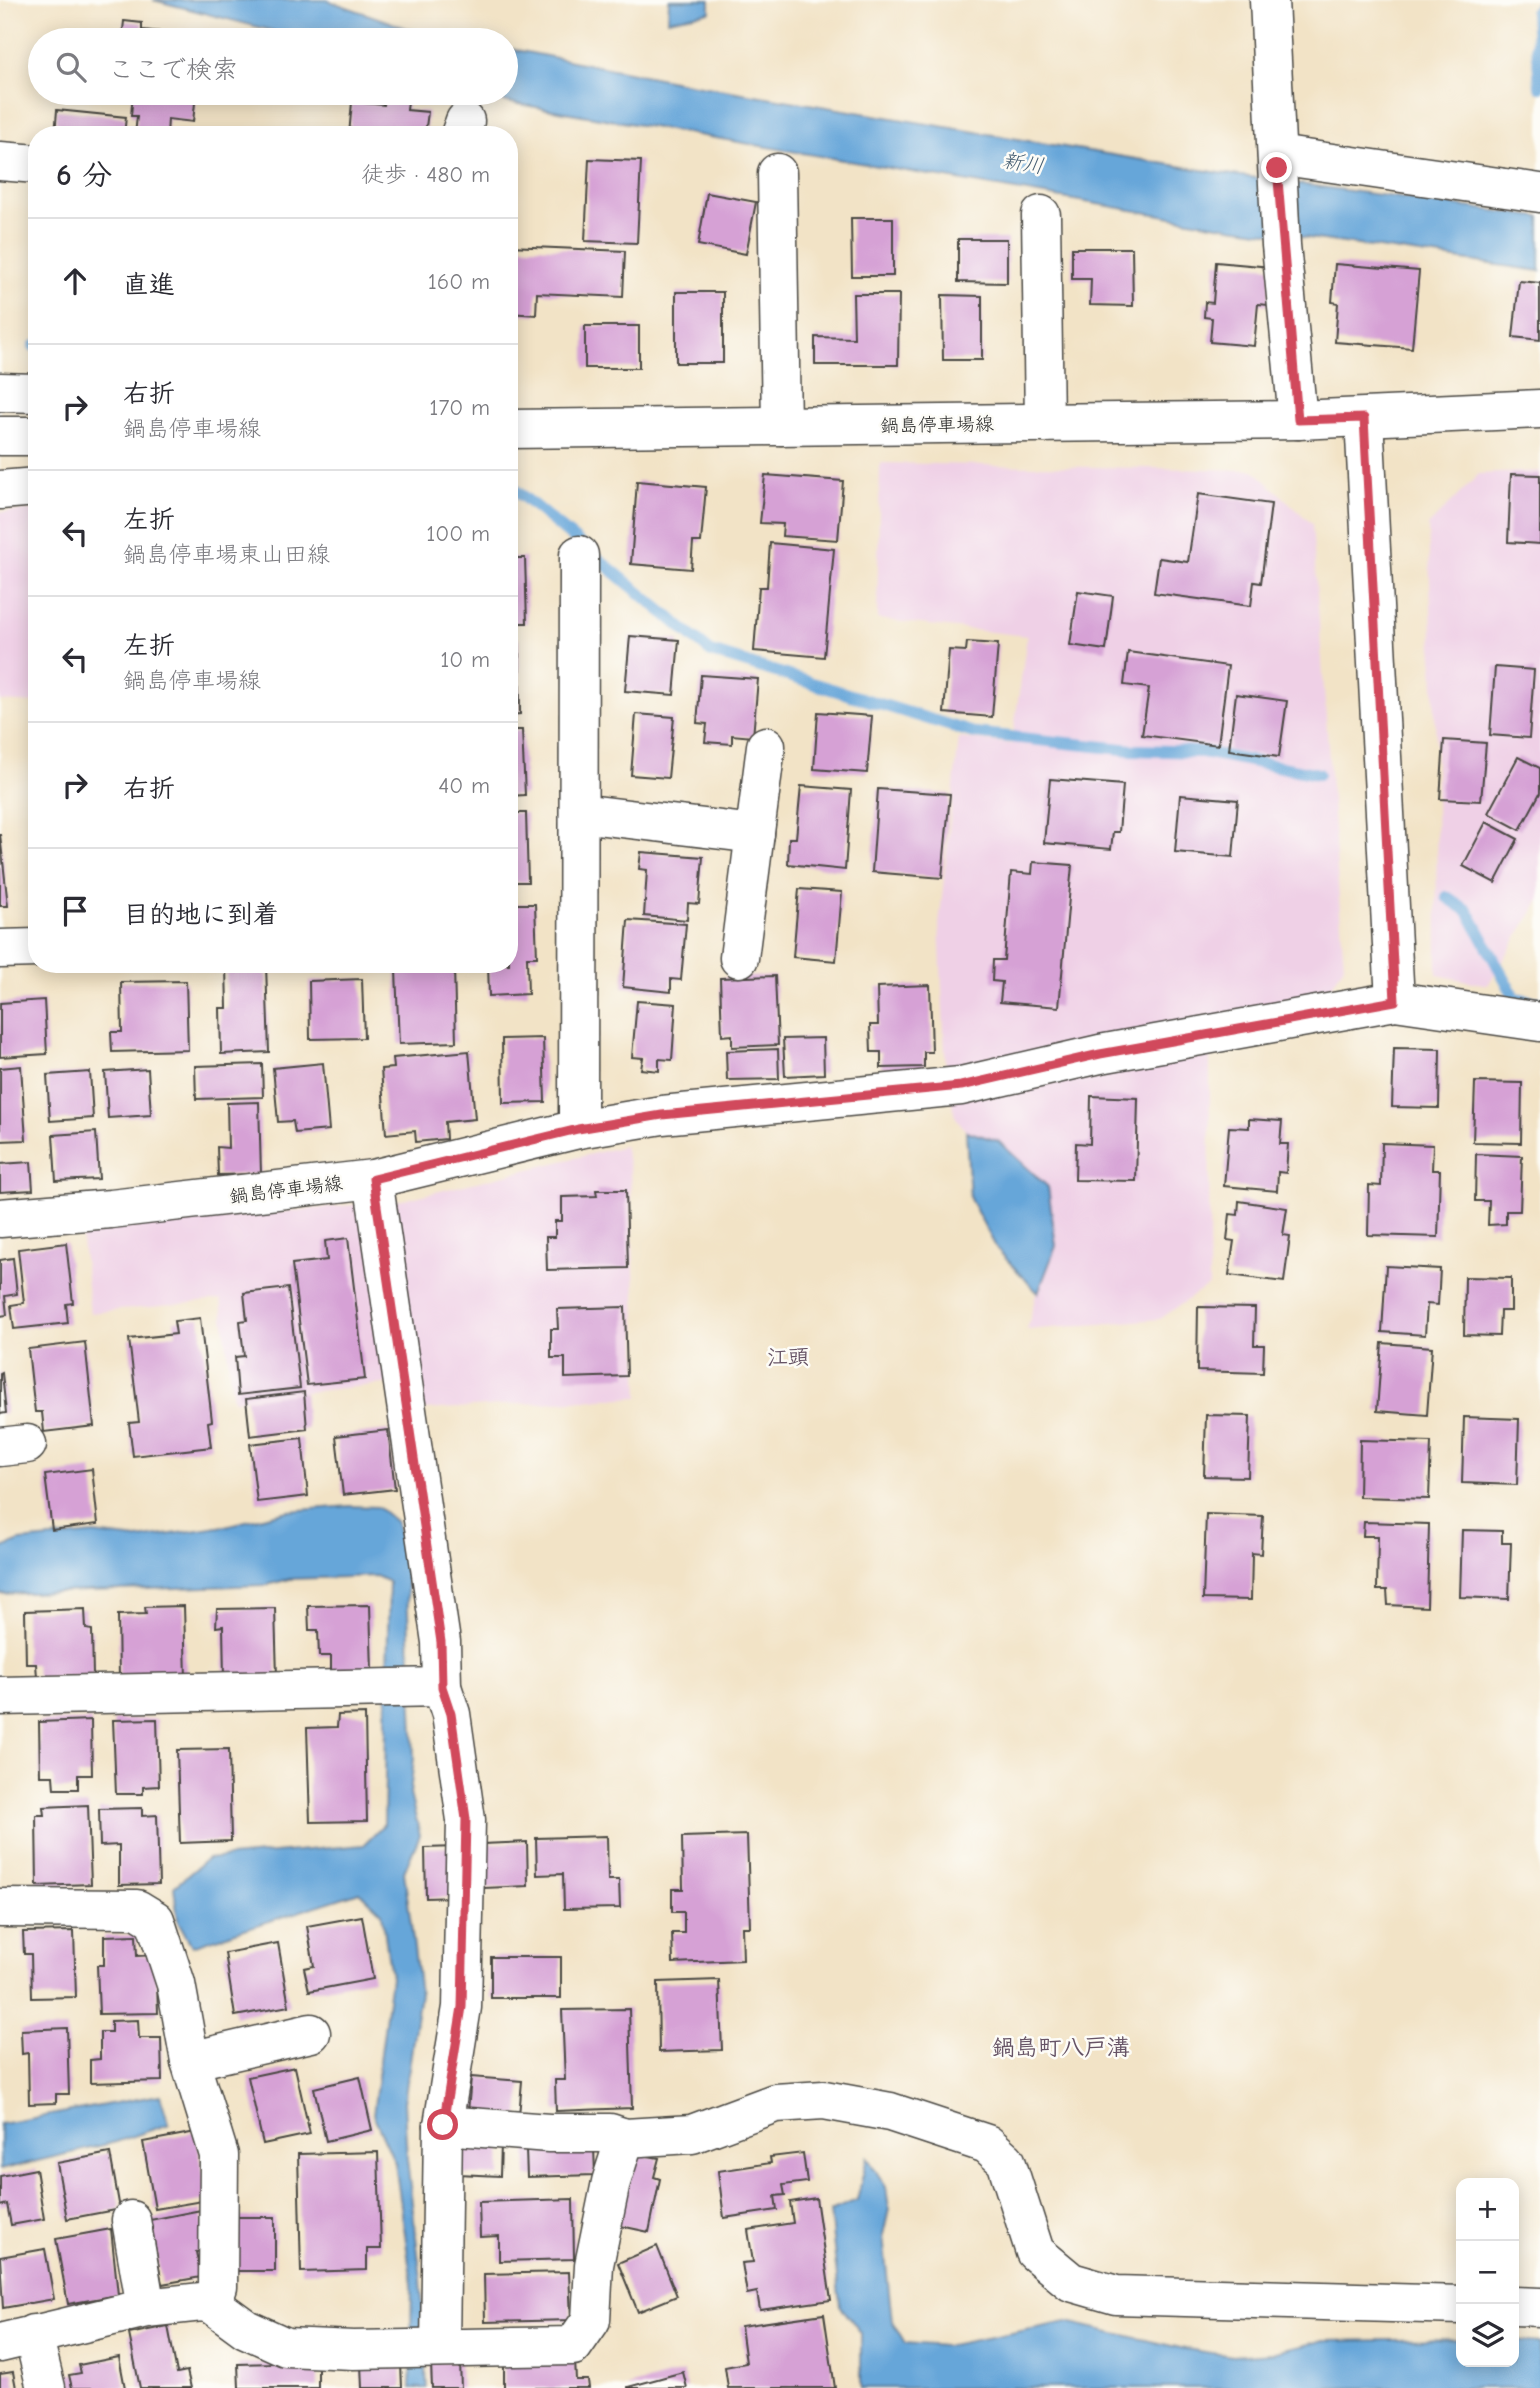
<!DOCTYPE html>
<html lang="ja">
<head>
<meta charset="utf-8">
<style>
  body { margin:0; font-family:"Comic Neue","Klee One",sans-serif; background:#f7f7f7; color:#2b2b33 }
  .controls { position:absolute; right:21px; bottom:21px; display:grid; overflow:hidden; border-radius:14px; box-shadow:0 4px 18px #0003 }
  .controls button { width:63px; height:63px; display:grid; place-items:center; padding:0; border:0; border-bottom:2px solid #e1e1e2; background:#fff; color:#2b2b33; font:35px sans-serif }
  .stop { position:absolute; width:21px; height:21px; margin:-16px; border:5px solid #d1495b; border-radius:50%; background:#fff }
  .stop.end { background:#d1495b; border-color:#fff; box-shadow:0 2px 7px #0008 }
  .list { margin:0; padding:0; list-style:none }
  h2 { display:flex; justify-content:space-between; align-items:center; height:91px; margin:0; padding:0 28px; font-size:30px }
  h2 small { font-size:23px; font-weight:400; color:#7c7c81 }
  .list li { display:grid; grid-template-columns:46px 1fr auto; gap:21px; align-items:center; box-sizing:border-box; height:126px; padding:0 28px; border-top:2px solid #e1e1e2 }
  .list b { display:block; font-size:26px; white-space:nowrap }
  .list p { margin:0; font-size:23px; white-space:nowrap; color:#7c7c81 }
  .list em { font-size:23px; font-style:normal; color:#7c7c81 }
  .icon { flex:none; width:38px; height:38px; fill:none; stroke:currentColor; stroke-width:2; stroke-linecap:round; stroke-linejoin:round }
  .map { position:relative; flex:none; width:1540px; height:2388px; overflow:hidden }
  .search { position:absolute; background:#fff; box-shadow:0 4px 18px #0003; left:28px; top:28px; width:490px; height:77px; display:flex; align-items:center; gap:18px; box-sizing:border-box; padding:0 24px; border-radius:38px; color:#7c7c81; font-size:26px }
  .panel { position:absolute; background:#fff; box-shadow:0 4px 18px #0003; left:28px; top:126px; width:490px; height:847px; border-radius:28px }
  .map>svg:first-child { display:block }
  .built { fill:#efd0e6 }
  .water { fill:#66a6d9; stroke:#486882; stroke-width:2 }
  .lines { fill:none; stroke-linecap:round; stroke-linejoin:round }
  .stream { stroke:#66a6d9; stroke-width:12 }
  .building { fill:#d6a1d5 }
  .minor-casing { stroke:#494742; stroke-width:41 }
  .secondary-casing { stroke:#494742; stroke-width:41 }
  .minor { stroke:#fff; stroke-width:38 }
  .secondary { stroke:#fff; stroke-width:38 }
  .route { stroke:#d1495b; stroke-width:9 }
  .labels { text-anchor:middle; stroke-width:5; stroke-linejoin:round; paint-order:stroke }
  .street-label { font-size:19px; fill:#2b2b2b; stroke:#fdfcf7 }
  .water-label { font-size:21px; font-style:italic; fill:#435c71; stroke:#fdfcf7 }
  .neighbourhood-label { font-size:21px; font-weight:bold; fill:#675466; stroke:#fdfcf7 }
  .quarter-label { font-size:23px; font-weight:bold; fill:#675466; stroke:#fdfcf7 }
</style>
</head>
<body>
<div class="map">
<svg width="1540" height="2388" viewBox="0 0 1540 2388">
  <rect width="100%" height="100%" fill="#fdfcf7"/>
  <filter id="ink" filterUnits="userSpaceOnUse"><feTurbulence type="fractalNoise" baseFrequency=".0143" numOctaves="2"/><feDisplacementMap in="SourceGraphic" scale="14" xChannelSelector="R" yChannelSelector="G"/><feConvolveMatrix kernelMatrix="1 2 1 2 8 2 1 2 1" color-interpolation-filters="sRGB"/></filter>
  <filter id="wash" filterUnits="userSpaceOnUse"><feTurbulence type="fractalNoise" baseFrequency=".00686" numOctaves="4" result="noise"/><feDisplacementMap in="SourceGraphic" scale="28" xChannelSelector="R" yChannelSelector="G"/><feGaussianBlur stdDeviation="1.57" result="paint"/><feColorMatrix in="noise" values="0 0 0 0 0 0 0 0 0 0 0 0 0 0 0 0 0 1.4 0 .05"/><feComposite in="paint" operator="in"/></filter>
  <g filter="url(#wash)">
    <rect width="100%" height="100%" fill="#f2e3c6"/>
    <g class="built">
      <path d="M880,463L1254,470L1312,524L1344,966L1300,1036L1210,1057L1209,1285L1160,1319L1027,1330L1048,1246L955,1116L946,1073L939,925L959,738L1012,744L1027,636L877,619Z"/>
      <path d="M1540,471V900L1488,985L1437,975L1436,744L1428,526L1479,474Z"/>
      <path d="M37,510V703L0,701V512Z"/>
      <path d="M624,1146L630,1170L639,1397L423,1410L392,1383L233,1400L221,1300L90,1313L81,1232L403,1200Z"/>
    </g>
    <g class="water">
      <path d="M153,0H327L412,30L464,40H295L270,30Z"/>
      <path d="M669,0H710V12L668,20Z"/>
      <path d="M506,48L689,84L1220,173L1540,217V271L1224,226L455,93H506Z"/>
      <path d="M966,1131L998,1141L1048,1187L1056,1246L1038,1293L997,1249L970,1199Z"/>
      <path d="M349,1506L378,1507L396,1522L406,1562L414,1758L410,1794L420,1835L404,1872L420,1993L404,2102L407,2160L421,2279L427,2388H410L412,2284L395,2163L373,2114L391,1977L382,1913L360,1892L192,1946L178,1921L174,1887L207,1859L363,1845L384,1824L389,1582L376,1576L290,1579L266,1585L0,1594V1549L20,1541L94,1534L138,1539L225,1526L288,1511Z"/>
      <path d="M160,2095L169,2124L116,2142L0,2170V2124Z"/>
      <path d="M867,2157L886,2187L889,2209L883,2236L892,2321L905,2343L945,2346L1067,2322L1185,2349L1233,2356L1272,2353L1321,2341L1461,2339V2362H1514V2341L1540,2343V2388H861V2333L840,2305L830,2211L857,2200Z"/>
    </g>
    <g class="lines">
      <g class="stream">
        <path d="M1540,6L1535,13L1540,87"/>
        <path d="M34,346L37,347"/>
        <path d="M509,485L711,652L974,733L1132,750L1203,752L1318,774"/>
        <path d="M1447,897L1468,911L1515,998L1540,1003"/>
      </g>
    </g>
    <g id="blocks">
      <g class="building">
        <path d="M124,21L142,23V30L202,36V40H122Z"/>
        <path d="M133,93H196L193,122L168,119L167,135H135L137,116H131Z"/>
        <path d="M385,98L408,101L407,110L428,112L425,135H349L352,102L384,105Z"/>
        <path d="M57,110L126,117L124,135H55Z"/>
        <path d="M589,159L641,161L637,243L585,241Z"/>
        <path d="M707,193L756,202L746,254L698,245Z"/>
        <path d="M851,218H893V276H852Z"/>
        <path d="M958,239H1007V283L958,282Z"/>
        <path d="M509,246L625,251L623,297L537,293L536,315L509,313Z"/>
        <path d="M1072,248H1132L1133,306L1090,305L1091,279H1072Z"/>
        <path d="M1216,262L1271,267L1268,305L1258,304L1254,346L1210,342L1212,318L1204,317L1205,302L1213,303Z"/>
        <path d="M1335,264L1419,271L1412,348L1335,342L1338,303L1332,302Z"/>
        <path d="M1519,281L1540,283V340L1513,337Z"/>
        <rect x="676" y="292" width="47" height="71"/>
        <path d="M853,294H899L898,365H815V337L854,338Z"/>
        <path d="M942,295L982,296V360H943Z"/>
        <rect x="585" y="326" width="54" height="42"/>
        <path d="M1511,474L1540,475V544L1508,542Z"/>
        <path d="M765,475L843,481L838,540L782,536L783,524L760,523Z"/>
        <path d="M637,481L706,487L701,542H693L691,569L631,564Z"/>
        <path d="M1198,494L1271,504L1261,583L1254,582L1251,606L1154,593L1159,558L1188,562Z"/>
        <path d="M770,543L834,549L824,657L754,651L759,587H767Z"/>
        <path d="M509,558H525L527,623H509Z"/>
        <path d="M1078,591L1113,596L1106,650L1070,645Z"/>
        <path d="M630,636L679,640L674,695L625,691Z"/>
        <path d="M519,639L520,714L509,715V640Z"/>
        <path d="M967,642L998,644L992,717L944,713L949,650L966,651Z"/>
        <path d="M1128,652L1228,666L1218,745L1142,735L1149,688L1124,685Z"/>
        <path d="M1495,667L1534,670L1529,738L1490,735Z"/>
        <path d="M701,675L758,679L753,737L732,735V744L705,742L707,724L697,723Z"/>
        <path d="M1236,694L1287,701L1279,757L1229,750Z"/>
        <path d="M818,712L872,716L867,773L814,769Z"/>
        <path d="M636,714L674,717L668,778L631,775Z"/>
        <path d="M509,730H522L525,795L509,796Z"/>
        <path d="M1444,740L1486,743L1481,801L1440,799Z"/>
        <path d="M1518,757L1540,768V793L1520,830L1488,813Z"/>
        <path d="M1050,779L1123,785L1119,832H1113L1111,849L1044,843Z"/>
        <path d="M801,786L851,790L845,870L788,864L789,838H796Z"/>
        <path d="M878,789L950,794L942,878L872,872Z"/>
        <path d="M1180,795L1238,800L1233,857L1175,852Z"/>
        <path d="M509,813H526L528,882H509Z"/>
        <path d="M1486,822L1518,839L1495,883L1463,866Z"/>
        <path d="M0,834L8,906H0Z"/>
        <path d="M641,852L703,857L699,904L688,903L687,920L644,916L647,870L639,869Z"/>
        <path d="M1033,862L1072,865L1059,1007L1000,1002L1002,982L992,981L993,960H1004L1011,872L1032,874Z"/>
        <path d="M799,889L842,892L836,961L793,957Z"/>
        <path d="M509,904H535L537,957H527L528,994L489,996L488,964H509Z"/>
        <path d="M628,920L686,924L681,980L671,979V992L623,987Z"/>
        <path d="M266,965L269,1052L221,1054L220,1008H227L226,966Z"/>
        <path d="M454,968L456,1042L399,1044L396,970Z"/>
        <path d="M775,976L778,1045L732,1047V1035L722,1036L720,978Z"/>
        <path d="M362,979L364,1038L310,1039L309,981Z"/>
        <path d="M186,981L188,1050L112,1052L111,1032H122L121,982Z"/>
        <path d="M930,985L932,1052H924V1067L881,1068V1052H871L870,1025H878L877,987Z"/>
        <path d="M44,1000L47,1054L0,1057V1003Z"/>
        <path d="M637,1001L676,1004L672,1060L659,1059V1071L641,1069L643,1058L632,1057Z"/>
        <path d="M543,1038L545,1102L503,1103L502,1039Z"/>
        <path d="M823,1038L824,1074L785,1076L783,1039Z"/>
        <path d="M1394,1048L1440,1049L1439,1108L1392,1107Z"/>
        <path d="M778,1049L779,1079L727,1080L726,1051Z"/>
        <path d="M469,1051L475,1119L445,1122L446,1139L416,1142L415,1131L386,1134L381,1069L394,1068L393,1058Z"/>
        <path d="M323,1063L329,1130L295,1133L293,1121L278,1122L273,1068Z"/>
        <path d="M262,1064L263,1097L196,1099L195,1066Z"/>
        <path d="M21,1066L26,1140L0,1141V1068Z"/>
        <path d="M148,1069L151,1115L108,1118L105,1072Z"/>
        <path d="M90,1072L93,1118L50,1121L47,1075Z"/>
        <path d="M1475,1082L1522,1083L1521,1143L1473,1142Z"/>
        <path d="M1091,1096L1138,1098L1136,1181L1075,1180L1076,1143L1090,1144Z"/>
        <path d="M259,1102L261,1174L218,1175L217,1147L228,1148L227,1103Z"/>
        <path d="M1249,1119L1282,1121L1280,1144H1288L1286,1173L1278,1172L1277,1191L1224,1186L1229,1127L1249,1128Z"/>
        <path d="M96,1132L99,1179L56,1181L53,1135Z"/>
        <path d="M1382,1143L1433,1145L1432,1170H1440L1438,1237L1368,1235L1369,1185L1381,1186Z"/>
        <path d="M1476,1154L1522,1156L1520,1211H1506V1224L1488,1225L1489,1201H1475Z"/>
        <path d="M31,1162L33,1190L0,1192V1164Z"/>
        <path d="M596,1190H626L628,1268L547,1270L546,1237H555V1221H562V1197L597,1196Z"/>
        <path d="M1239,1201L1287,1208L1283,1235L1290,1236L1284,1282L1229,1275L1234,1241L1227,1240L1230,1214L1238,1215Z"/>
        <path d="M348,1238L365,1379L307,1385L292,1264L327,1260L325,1241Z"/>
        <path d="M66,1243L73,1303L66,1304L68,1323L14,1329L11,1305L24,1303L18,1249Z"/>
        <path d="M13,1258L17,1294L5,1296L7,1315L0,1316V1260Z"/>
        <path d="M1386,1266L1440,1269L1438,1305L1427,1304L1425,1335L1382,1332Z"/>
        <path d="M1465,1277L1511,1278V1311H1500L1499,1336L1464,1335Z"/>
        <path d="M288,1288L300,1388L238,1395L235,1357L244,1356L240,1321L247,1320L244,1293Z"/>
        <path d="M625,1307L627,1376L565,1378V1358H551V1329H558L557,1309Z"/>
        <path d="M1198,1307L1255,1308L1254,1345H1264L1263,1373L1197,1371Z"/>
        <path d="M200,1318L212,1421L208,1422L211,1447L133,1456L129,1423L139,1422L129,1339L176,1334L174,1321Z"/>
        <path d="M85,1342L94,1426L44,1432L42,1412H35L28,1349Z"/>
        <path d="M1382,1343L1432,1347L1427,1415L1377,1411Z"/>
        <path d="M2,1373L6,1413L0,1414V1374Z"/>
        <path d="M304,1392L307,1429L250,1436L246,1399Z"/>
        <path d="M1206,1415L1250,1416L1248,1477L1204,1476Z"/>
        <path d="M1464,1417L1519,1419L1517,1485L1462,1483Z"/>
        <path d="M388,1430L395,1489L343,1495L336,1436Z"/>
        <path d="M302,1438L308,1496L257,1502L250,1444Z"/>
        <path d="M1360,1440L1431,1442L1429,1499L1359,1497Z"/>
        <path d="M92,1469L98,1524L52,1530L45,1475Z"/>
        <path d="M1206,1514L1263,1516L1261,1554L1252,1553L1251,1600L1203,1599Z"/>
        <path d="M1364,1522L1429,1524L1427,1607L1388,1605L1387,1590H1377L1378,1536H1363Z"/>
        <path d="M1462,1530L1502,1531V1543H1511L1509,1599L1460,1597Z"/>
        <path d="M370,1605L372,1672L331,1673V1656H319L318,1630H309L308,1606Z"/>
        <path d="M184,1606L186,1678L119,1680L118,1615L146,1614L145,1607Z"/>
        <path d="M275,1608L277,1677L224,1678L223,1626L216,1627L217,1609Z"/>
        <path d="M85,1609L86,1629L92,1630L93,1676L37,1677L36,1664H26L25,1611Z"/>
        <path d="M365,1714L367,1821L310,1822L307,1728L337,1727L338,1715Z"/>
        <path d="M157,1719L159,1786L143,1787V1794H116L113,1720Z"/>
        <path d="M91,1720L92,1775H78V1789H54L53,1776H40L39,1722Z"/>
        <path d="M229,1749L231,1841L180,1843L177,1750Z"/>
        <path d="M88,1805L91,1884L37,1886L36,1815H44L43,1807Z"/>
        <path d="M142,1808V1816L157,1815L159,1884L119,1885V1845L100,1846L99,1809Z"/>
        <path d="M747,1835L750,1927H742L743,1960L673,1963L672,1933H684V1912H672V1889H683L682,1837Z"/>
        <path d="M607,1836L608,1880H619L620,1908L564,1909L563,1874L537,1875L536,1838Z"/>
        <path d="M527,1842L528,1886L484,1888L482,1844Z"/>
        <path d="M456,1847L457,1897L426,1898L425,1848Z"/>
        <path d="M362,1916L373,1979L309,1991L304,1968L314,1966L307,1926Z"/>
        <path d="M74,1931L76,1997L32,1998L31,1954H24L23,1932Z"/>
        <path d="M136,1935L137,1956L156,1955L158,2013L99,2014L97,1965H104V1936Z"/>
        <path d="M278,1943L289,2006L235,2016L225,1953Z"/>
        <rect x="491" y="1957" width="70" height="41"/>
        <path d="M719,1980L722,2050L659,2052L658,1982Z"/>
        <path d="M629,2009L632,2108L556,2111L555,2080H565L562,2010Z"/>
        <path d="M138,2020L139,2038H161L162,2081L90,2083V2060L100,2059V2032H111V2021Z"/>
        <path d="M67,2028L69,2094H56V2103L29,2104L28,2053L22,2054L21,2030Z"/>
        <path d="M295,2067L310,2134L263,2144L248,2077Z"/>
        <path d="M360,2077L372,2130L326,2141L314,2088Z"/>
        <path d="M471,2077L522,2081L519,2116L468,2112Z"/>
        <path d="M196,2132L208,2200L155,2209L143,2142Z"/>
        <path d="M459,2143L501,2144L500,2176L458,2174Z"/>
        <path d="M594,2147L595,2175L527,2177L526,2149Z"/>
        <path d="M378,2152L381,2249H367V2270L301,2272L298,2154Z"/>
        <path d="M110,2153L120,2209L67,2219L57,2163Z"/>
        <path d="M803,2153L807,2182L783,2185L785,2195L775,2196L777,2210L724,2218L718,2171L771,2163L770,2157Z"/>
        <path d="M637,2154L659,2158L654,2177L660,2179L649,2232L616,2225Z"/>
        <path d="M36,2169L44,2219L11,2225L7,2204L0,2206V2176Z"/>
        <path d="M816,2198L831,2300L760,2310L757,2292L747,2294L742,2263L753,2262L748,2230L793,2223L790,2202Z"/>
        <path d="M573,2199L574,2259L499,2261V2236L480,2237L479,2202Z"/>
        <path d="M201,2210L207,2249L196,2252L201,2277L162,2284L150,2220Z"/>
        <rect x="237" y="2217" width="38" height="54"/>
        <path d="M111,2229L118,2295L68,2304L56,2239Z"/>
        <path d="M657,2246L677,2296L638,2312L618,2263Z"/>
        <path d="M45,2249L54,2299L3,2308L0,2257Z"/>
        <path d="M569,2272L571,2320L485,2322L484,2274Z"/>
        <path d="M824,2314L835,2388H728L725,2367L746,2363L741,2326Z"/>
        <path d="M168,2326L177,2373L187,2371L191,2388H140L129,2334Z"/>
        <path d="M119,2357L125,2388H72L69,2375L81,2373L79,2365Z"/>
        <path d="M575,2360L576,2380H588L589,2388H504V2362Z"/>
        <path d="M318,2362V2388H239L238,2364Z"/>
        <path d="M460,2362L461,2388H432L431,2363Z"/>
        <path d="M401,2363L402,2388H362L361,2364Z"/>
        <path d="M13,2372L16,2388H0V2374Z"/>
        <path d="M683,2372L687,2388H628V2387Z"/>
      </g>
    </g>
  </g>
  <g filter="url(#ink)">
    <use href="#blocks" fill-opacity="0" stroke="#494742" stroke-width="2"/>
    <g class="lines">
      <defs>
        <g id="minor">
          <path d="M1269,0L1281,245L1298,420"/>
          <path d="M460,135L465,121"/>
          <path d="M1277,155L1540,193"/>
          <path d="M0,161L37,164"/>
          <path d="M777,173L781,426"/>
          <path d="M1041,215L1044,423"/>
          <path d="M0,392L37,393"/>
          <path d="M0,490L37,487"/>
          <path d="M579,813L755,834"/>
          <path d="M0,949L37,948"/>
          <path d="M739,958L766,746"/>
          <path d="M578,1129L579,555"/>
          <path d="M373,1179L441,1642L442,1687L451,1714L466,1820L462,2007L443,2125L549,2133H610L625,2138L692,2134L775,2103L824,2100L890,2112L987,2144L1006,2161L1035,2252L1071,2282L1116,2295L1461,2305"/>
          <path d="M0,1447L27,1444"/>
          <path d="M0,1696L442,1687"/>
          <path d="M0,1908L137,1909L155,1920L176,1984L190,2061L219,2155L218,2287L212,2304"/>
          <path d="M190,2061L311,2033"/>
          <path d="M131,2220L146,2308"/>
          <path d="M1514,2306L1540,2307"/>
          <path d="M33,2334L46,2388"/>
          <path d="M0,2343L146,2308L202,2302L212,2304L246,2329L286,2347L353,2350L573,2346L591,2320L594,2265L611,2182L625,2138"/>
          <path d="M440,2348L443,2125"/>
        </g>
        <g id="secondary">
          <path d="M1364,418L1395,1001"/>
          <path d="M509,429L1298,420L1540,409"/>
          <path d="M0,436H37"/>
          <path d="M0,1218L111,1209L373,1179L578,1129L662,1115L961,1086L1100,1054L1395,1001L1540,1022"/>
        </g>
      </defs>
      <use href="#minor" class="minor-casing"/>
      <use href="#secondary" class="secondary-casing"/>
      <use href="#minor" class="minor"/>
      <use href="#secondary" class="secondary"/>
    </g>
  </g>
  <g class="lines" filter="url(#ink)">
    <path class="route" d="M443,2125L462,2007L466,1819L451,1714L442,1687L441,1642L373,1179L578,1129L662,1115L961,1086L1100,1054L1395,1001L1364,418L1298,420L1277,168"/>
  </g>
  <g class="labels">
    <g class="street-label">
      <text transform="translate(937 424) rotate(-1)" y="7">鍋島停車場線</text>
      <text transform="translate(286 1189) rotate(-7)" y="7">鍋島停車場線</text>
    </g>
    <g class="water-label">
      <text transform="translate(1023 163) rotate(9)" y="7">新川</text>
    </g>
    <g class="neighbourhood-label">
      <text x="788" y="1364">江頭</text>
    </g>
    <g class="quarter-label">
      <text x="1061" y="2055">鍋島町八戸溝</text>
    </g>
  </g>
</svg>
<div class="controls">
<button>+</button>
<button>−</button>
<button><svg class="icon" aria-label="layers" viewBox="0 0 24 24"><path d="M12 4l9 5-9 5-9-5zM3 14l9 5 9-5"/></svg></button>
</div>
<div class="stop" style="left:443px;top:2125px"></div>
<div class="stop end" style="left:1277px;top:168px"></div>
<div class="search"><svg class="icon" aria-label="search" viewBox="0 0 24 24"><circle cx="10" cy="10" r="6"/><path d="M15 15l6 6"/></svg>ここで検索</div>
<section class="panel">
<h2>6 分<small>徒歩 · 480 m</small></h2>
<ul class="list">
<li><svg class="icon" aria-label="ahead" viewBox="0 0 24 24"><path d="M12 20V5M6 11l6-6 6 6"/></svg><div><b>直進</b></div><em>160 m</em></li>
<li><svg class="icon" aria-label="right" viewBox="0 0 24 24"><path d="M7 20v-9h11M14 6l5 5-5 5"/></svg><div><b>右折</b><p>鍋島停車場線</p></div><em>170 m</em></li>
<li><svg class="icon" aria-label="left" viewBox="0 0 24 24"><path d="M17 20v-9H6M10 6l-5 5 5 5"/></svg><div><b>左折</b><p>鍋島停車場東山田線</p></div><em>100 m</em></li>
<li><svg class="icon" aria-label="left" viewBox="0 0 24 24"><path d="M17 20v-9H6M10 6l-5 5 5 5"/></svg><div><b>左折</b><p>鍋島停車場線</p></div><em>10 m</em></li>
<li><svg class="icon" aria-label="right" viewBox="0 0 24 24"><path d="M7 20v-9h11M14 6l5 5-5 5"/></svg><div><b>右折</b></div><em>40 m</em></li>
<li><svg class="icon" aria-label="arrive" viewBox="0 0 24 24"><path d="M6 21V4h12l-3 4 3 4H6"/></svg><div><b>目的地に到着</b></div></li>
</ul>
</section>
</div>
</body>
</html>
